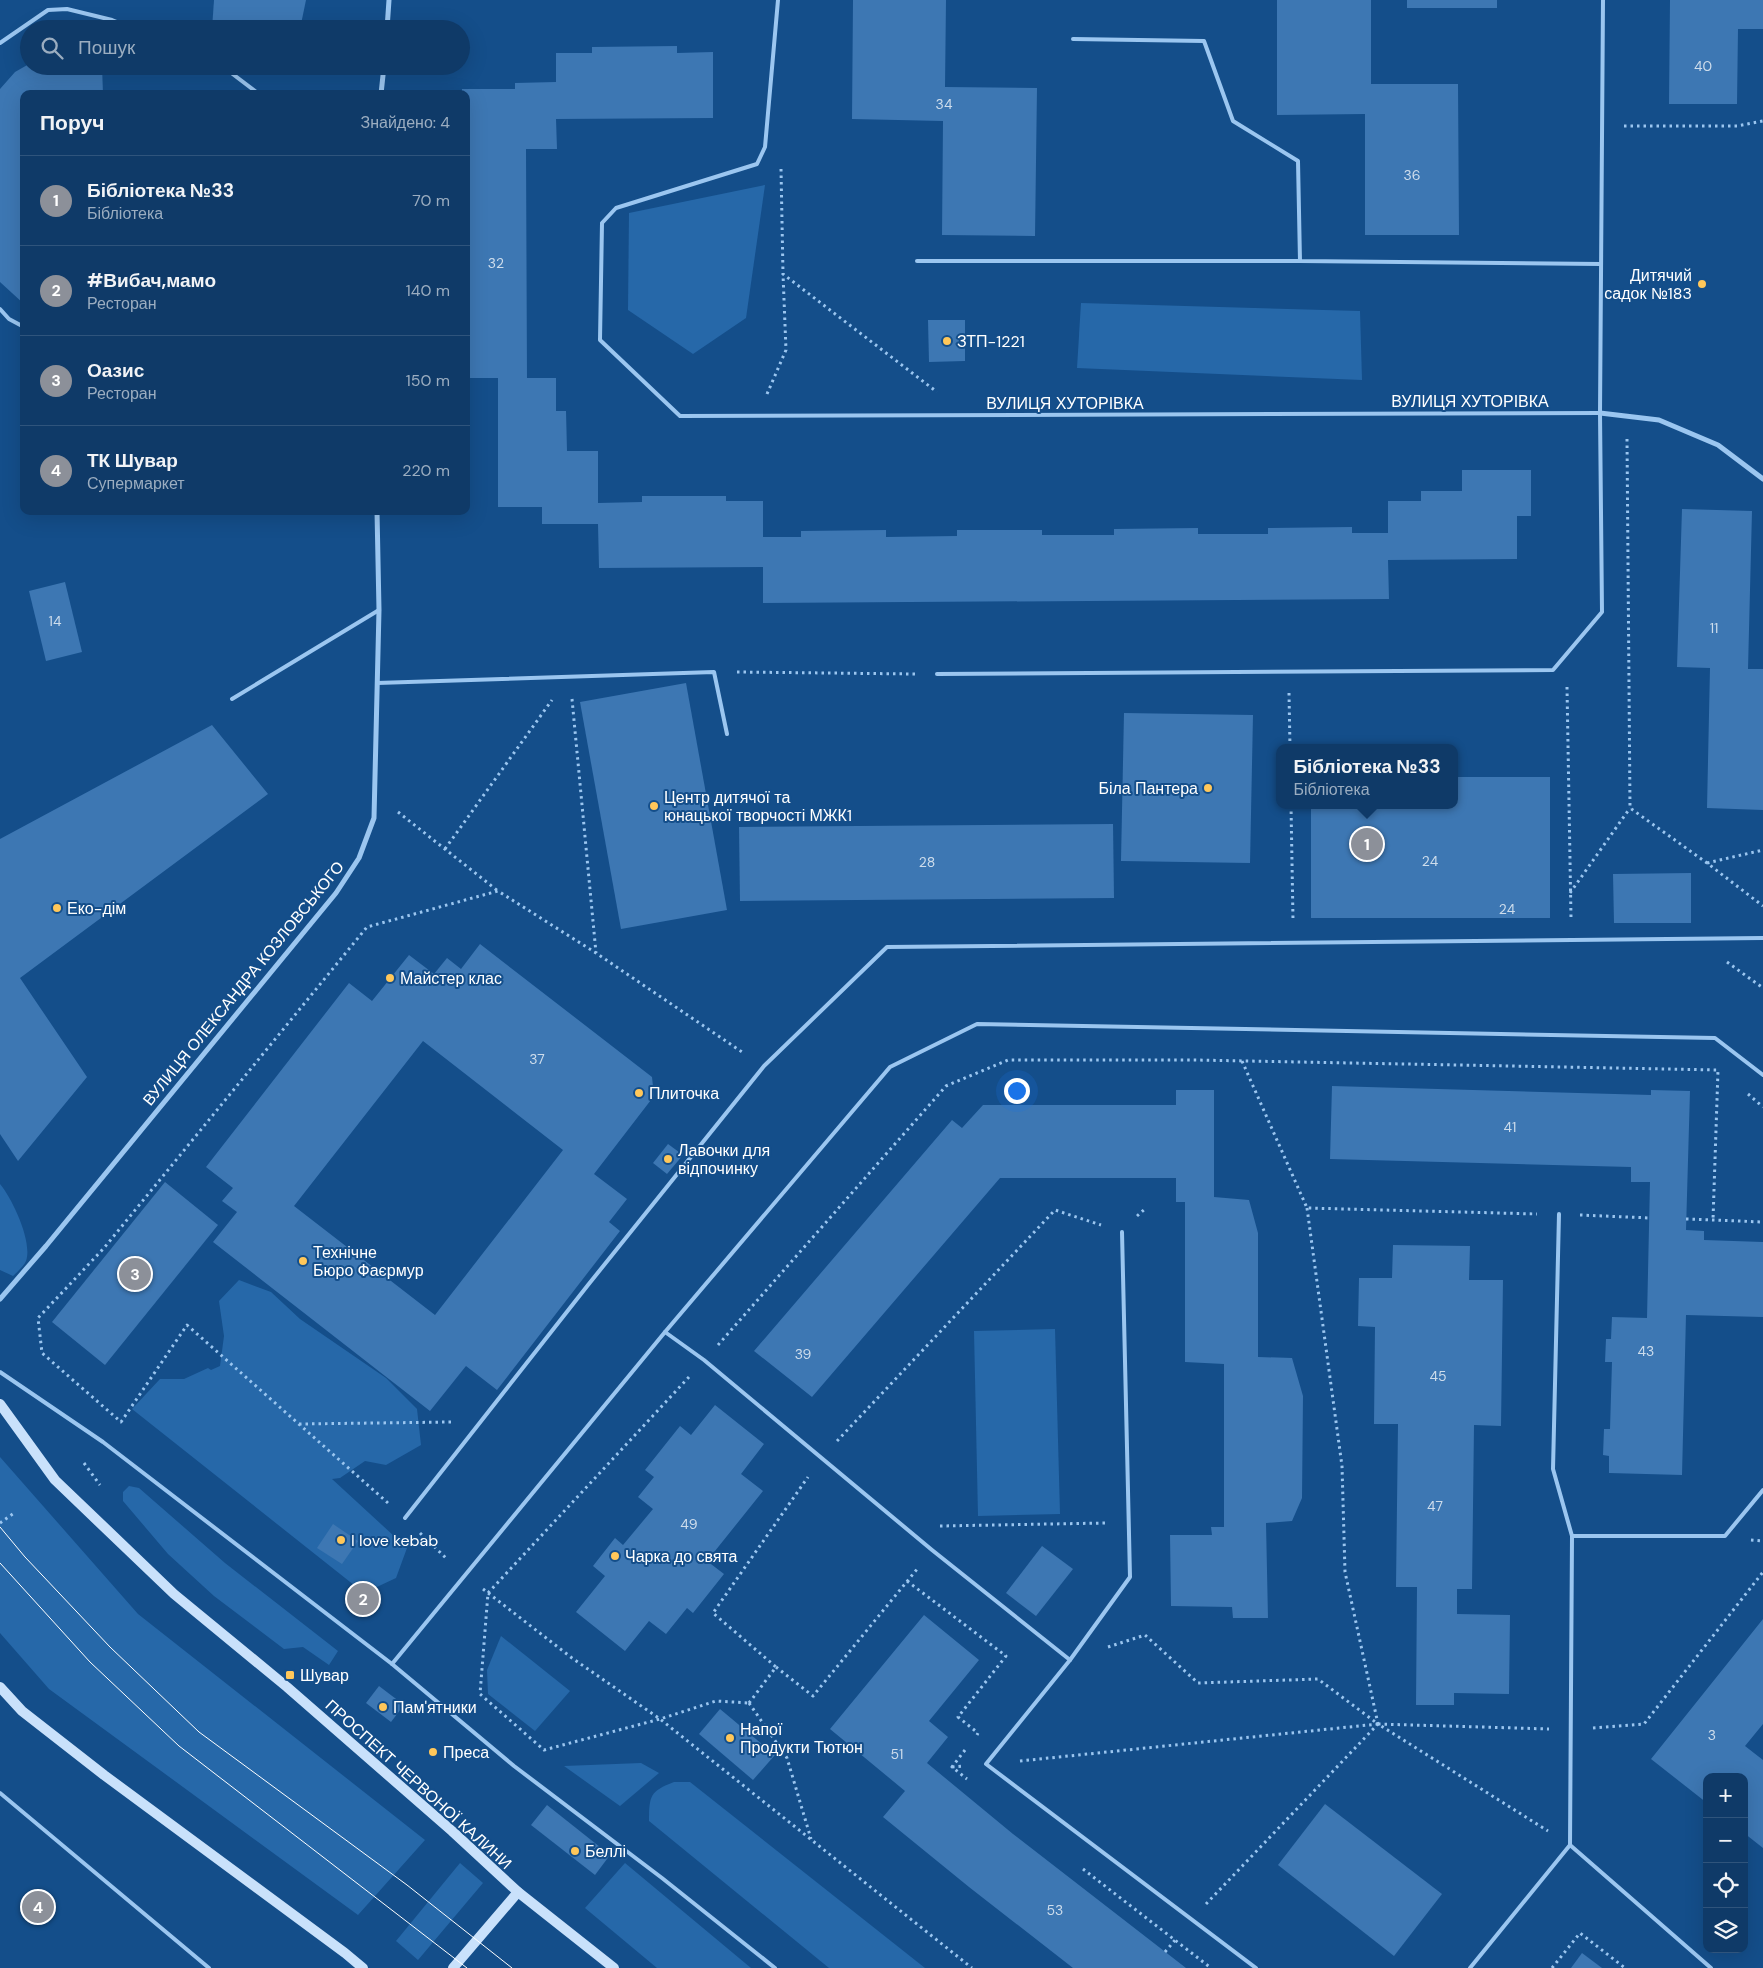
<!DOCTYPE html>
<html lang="uk">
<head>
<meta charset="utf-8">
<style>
  body { margin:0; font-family:"DM Sans",sans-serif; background:#1d4571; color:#f1f3f6 }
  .controls { position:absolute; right:15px; bottom:15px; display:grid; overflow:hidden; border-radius:10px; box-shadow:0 5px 20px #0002 }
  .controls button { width:45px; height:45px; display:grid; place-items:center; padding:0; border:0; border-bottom:1px solid #2f547c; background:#0f3a68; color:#f1f3f6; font:25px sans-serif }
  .you { position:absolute; left:1016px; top:1090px; width:18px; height:18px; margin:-12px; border:4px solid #fff; border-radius:50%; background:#1a73e8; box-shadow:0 0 0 8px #1a73e833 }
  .badge { display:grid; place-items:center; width:32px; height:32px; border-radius:50%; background:#8c9099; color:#fff; font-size:16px; font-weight:700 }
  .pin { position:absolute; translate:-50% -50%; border:2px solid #fff; box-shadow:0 1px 5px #0006 }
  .popup { position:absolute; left:1276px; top:744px; width:182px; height:65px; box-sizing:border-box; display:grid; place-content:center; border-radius:10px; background:#0f3a68; filter:drop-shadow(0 1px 4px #0005); font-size:16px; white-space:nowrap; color:#9badc0 }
  .popup b { font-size:19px; color:#f1f3f6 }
  .popup::after { content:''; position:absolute; left:50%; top:100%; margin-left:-10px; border:10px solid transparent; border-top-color:#0f3a68 }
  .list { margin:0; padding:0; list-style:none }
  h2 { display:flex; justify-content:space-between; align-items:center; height:65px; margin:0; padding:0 20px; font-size:21px }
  h2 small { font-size:16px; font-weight:400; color:#9badc0 }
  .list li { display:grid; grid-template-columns:32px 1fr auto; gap:15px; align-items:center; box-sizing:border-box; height:90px; padding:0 20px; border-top:1px solid #2f547c }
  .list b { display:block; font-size:19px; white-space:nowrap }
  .list p { margin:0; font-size:16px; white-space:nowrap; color:#9badc0 }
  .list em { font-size:16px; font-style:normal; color:#9badc0 }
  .icon { flex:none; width:28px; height:28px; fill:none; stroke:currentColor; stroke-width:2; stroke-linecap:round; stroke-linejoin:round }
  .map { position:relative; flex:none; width:1763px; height:1968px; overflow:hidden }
  .search { position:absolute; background:#0f3a68; box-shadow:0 5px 20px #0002; left:20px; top:20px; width:450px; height:55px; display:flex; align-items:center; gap:12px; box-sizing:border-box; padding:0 18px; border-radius:28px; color:#9badc0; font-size:19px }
  .panel { position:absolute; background:#0f3a68; box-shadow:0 5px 20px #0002; left:20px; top:90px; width:450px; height:425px; border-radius:10px }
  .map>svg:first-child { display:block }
  .green { fill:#2668a9 }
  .building { fill:#3d77b3; fill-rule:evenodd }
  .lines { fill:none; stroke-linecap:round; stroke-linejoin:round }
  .path { stroke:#9bc6f0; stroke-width:3; stroke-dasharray:2.5 4; stroke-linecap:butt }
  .lane { stroke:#9bc6f0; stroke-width:4 }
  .street { stroke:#9bc6f0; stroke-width:5 }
  .secondary { stroke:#c9e1fb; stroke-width:10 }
  .tram { stroke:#fff; stroke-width:1 }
  .poi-dot { fill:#ffc75a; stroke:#144e8a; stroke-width:2 }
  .labels { text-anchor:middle; stroke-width:4; stroke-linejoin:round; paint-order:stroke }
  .number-label { font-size:14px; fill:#ceddec }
  .poi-label { font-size:16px; fill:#fff; stroke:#144e8a; text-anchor:start }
  .street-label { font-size:16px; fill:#fff; stroke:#144e8a }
</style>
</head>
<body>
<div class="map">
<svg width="1763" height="1968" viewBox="0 0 1763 1968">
  <rect width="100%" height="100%" fill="#144e8a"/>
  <g class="green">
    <path d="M765,185L746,318L693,354L628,310L629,213Z"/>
    <path d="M1081,303L1360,311L1362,380L1077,368Z"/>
    <path d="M0,1184C12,1198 33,1242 26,1261C24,1266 17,1272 13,1276L0,1270Z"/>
    <path d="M239,1280L271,1292L300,1319L386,1378L417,1409L421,1445L386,1465L365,1461L340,1478L332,1479L407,1548L396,1578L364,1593L132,1409L160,1379H184L208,1368L211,1370L220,1366L224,1336L219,1301Z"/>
    <path d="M1055,1329L1060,1514L978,1516L974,1331Z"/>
    <path d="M0,1457L138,1614L425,1840L358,1915L49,1689L0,1633Z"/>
    <path d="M129,1486L139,1488L225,1563L338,1651L329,1665L303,1647L284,1649L214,1596L168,1554L123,1501V1492Z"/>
    <path d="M501,1636L570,1691L535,1731L488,1694L487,1670Z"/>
    <path d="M641,1763L659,1773L620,1806L564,1766Z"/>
    <path d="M674,1782H690L925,1968H829L649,1821C649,1796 650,1791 674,1782Z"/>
    <path d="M460,1863L483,1883L418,1960L396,1941Z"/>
    <path d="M625,1863L751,1968H657L585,1908Z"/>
  </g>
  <g class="building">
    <path d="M214,0H306L300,29H212Z"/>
    <path d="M853,0H946L945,87L1037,88L1035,236L942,235L943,121L852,119Z"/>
    <path d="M1277,0H1371V84H1458L1459,235H1365V114L1277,115Z"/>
    <rect x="1407" y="0" width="90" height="8"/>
    <path d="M1670,0H1763V29H1738L1737,104H1669Z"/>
    <path d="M677,46V53L713,52V118L556,119L557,149H526L527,378H556V411H566L567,451H598V503L642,502V496H726V501H763V537H801V531L886,530V537L957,536V530H1042V535H1114V529L1198,528V534H1268V528L1352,527V533H1388V501H1421V491H1462V470H1531V516H1517V559L1388,560L1389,599L763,603V567L599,568L598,524H542V507H498V378H466V94H462V89H515V83L556,82V53H592V47Z"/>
    <path d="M29,64V66H102L103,94H24V304L0,282V89L15,72Z"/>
    <path d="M928,320H965V361L929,362Z"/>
    <path d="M1682,509L1752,511L1748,669H1763V810L1707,808L1710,668L1677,667Z"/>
    <path d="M65,582L82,652L46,661L29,591Z"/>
    <path d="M686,683L727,910L621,929L580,702Z"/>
    <path d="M1124,713L1253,715L1250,863L1121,861Z"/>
    <path d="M212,725L268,794L20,978L87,1077L18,1161L0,1134V839Z"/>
    <path d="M1454,777H1550V918H1311V805H1454Z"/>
    <path d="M1113,824L1114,898L740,901L739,827Z"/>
    <path d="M1691,873V923H1614L1613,874Z"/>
    <path d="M480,944L652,1077L654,1096L594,1174L627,1199L609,1222L620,1231L497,1390L466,1366L430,1411L213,1242L237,1212L222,1201L233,1188L206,1167L349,983L372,1001L409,955L434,974L447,958L461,969ZM423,1041L563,1150L435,1315L294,1206Z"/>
    <path d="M1332,1086L1651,1095V1090L1690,1091L1686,1230L1704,1231V1240L1763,1242V1317L1686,1315L1682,1475L1609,1473V1456L1603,1455L1604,1429H1610L1612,1362H1605L1606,1339H1611L1612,1317L1647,1318L1650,1182H1631V1167L1330,1159Z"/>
    <path d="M1176,1090H1214V1197L1249,1200L1258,1233V1357L1292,1358L1303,1396L1302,1498L1292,1521L1266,1523L1268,1618H1233L1232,1607L1171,1606L1170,1535H1212L1211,1527H1224V1364L1185,1362V1202H1176V1178H1000L812,1397L754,1351L952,1120L962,1128L983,1105H1176Z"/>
    <path d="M668,1144L683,1155L667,1174L653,1163Z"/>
    <path d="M165,1182L218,1225L105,1365L52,1322Z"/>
    <path d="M1393,1245L1470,1246L1469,1280H1503L1501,1426L1474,1425L1472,1589H1457V1614L1510,1615L1509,1694L1454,1693V1705H1416L1417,1587H1396L1398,1424H1374L1375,1327L1358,1326L1359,1278H1392Z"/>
    <path d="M715,1405L764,1444L741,1474L763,1491L707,1561L724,1574L693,1613L687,1608L666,1634L649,1621L625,1651L576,1612L605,1576L593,1566L615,1538L623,1545L653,1509L638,1497L654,1477L645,1470L680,1426L691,1435Z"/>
    <path d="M333,1524L358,1541L342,1564L317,1548Z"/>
    <path d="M1042,1546L1073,1569L1036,1616L1006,1593Z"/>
    <path d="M924,1615L979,1660L929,1721L948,1737L927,1763L1013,1834L1186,1968H1073L969,1887L883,1817L905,1791L830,1729Z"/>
    <path d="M1763,1619V1724L1745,1746L1763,1760V1848L1744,1833V1777H1707V1803L1651,1759Z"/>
    <path d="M379,1686L404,1705L391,1722L366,1703Z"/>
    <path d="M720,1709L775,1755L753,1780L699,1734Z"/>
    <path d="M1325,1804L1442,1894L1394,1956L1278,1865Z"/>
    <path d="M547,1805L610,1855L595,1875L531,1825Z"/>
    <path d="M1582,1953L1602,1968H1571Z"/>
  </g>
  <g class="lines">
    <g class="path">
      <path d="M1624,126H1737L1763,121"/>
      <path d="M781,169L783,274L937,392"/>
      <path d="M767,394L786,350L783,274"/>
      <path d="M1627,439L1630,808L1707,863L1763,906"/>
      <path d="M737,672L916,674"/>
      <path d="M1567,687L1571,918"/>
      <path d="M1289,693L1290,748"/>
      <path d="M572,699L596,953"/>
      <path d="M1291,805L1293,920"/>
      <path d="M398,812L498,891"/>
      <path d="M445,849L552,700"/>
      <path d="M1707,863L1763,850"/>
      <path d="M1570,893L1630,808"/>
      <path d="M1727,962L1763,988"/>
      <path d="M1242,1061L1307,1208L1537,1214"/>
      <path d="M1748,1094L1763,1107"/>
      <path d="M1307,1208L1342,1466L1345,1572L1378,1724"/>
      <path d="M1580,1215L1650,1218"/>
      <path d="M1137,1216L1146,1208"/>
      <path d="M1686,1219L1763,1222"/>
      <path d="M718,1345L946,1086L1008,1060H1195L1718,1070L1713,1220"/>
      <path d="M689,1377L488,1593L480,1694L544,1750L660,1719L716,1701L749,1703"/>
      <path d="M299,1424L451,1422"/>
      <path d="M837,1441L1055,1210L1101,1225"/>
      <path d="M84,1463L100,1485"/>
      <path d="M388,1503L187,1325L121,1422L42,1353L38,1318L104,1248L367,927L498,891L596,953L745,1054"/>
      <path d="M0,1523L14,1513"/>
      <path d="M940,1526L1106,1523"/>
      <path d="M420,1533L448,1560"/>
      <path d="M1751,1540L1763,1541"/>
      <path d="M907,1581L1006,1656L958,1717L978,1733L977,1735"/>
      <path d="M483,1589L572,1658L660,1719L972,1968"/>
      <path d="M1108,1647L1145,1635L1198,1683L1318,1679L1378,1724L1549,1729"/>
      <path d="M776,1667L813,1696L918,1568"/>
      <path d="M749,1703L776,1667L713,1613L808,1477"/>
      <path d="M749,1703L787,1758L811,1839"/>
      <path d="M1593,1728L1644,1724L1763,1572"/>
      <path d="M965,1750L952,1767L967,1779"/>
      <path d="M1020,1761L1378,1724L1548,1831"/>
      <path d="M952,1767L964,1766"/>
      <path d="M1083,1869L1211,1968"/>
      <path d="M1206,1904L1378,1724"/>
      <path d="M1165,1952L1176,1939"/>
      <path d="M1552,1968L1580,1933L1625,1968"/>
    </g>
    <g class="lane">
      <path d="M778,0L765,147L757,164L616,208L602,223L600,340L680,416L1600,413"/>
      <path d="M1073,39L1204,41L1233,121L1298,161L1300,261L1601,264"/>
      <path d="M0,43L48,10L67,9L112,20L134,29"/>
      <path d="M218,66L230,72L259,94"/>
      <path d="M917,261H1300"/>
      <path d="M0,309L9,319L24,327"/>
      <path d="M937,674L1553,670L1602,612L1600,413L1603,0"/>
      <path d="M377,683L714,672L727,734"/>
      <path d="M232,699L379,610"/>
      <path d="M1122,1232L1130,1577L1070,1660L986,1764L1256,1968"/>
      <path d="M665,1332L704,1360L932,1550L1070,1660"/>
      <path d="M0,1372L103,1442L392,1664L514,1766L662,1878L775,1968"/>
      <path d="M405,1518L588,1285L764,1066L887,947L1763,938"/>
      <path d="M1572,1536H1725L1763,1490"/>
      <path d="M392,1664L665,1332L890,1067L977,1024L1715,1038L1763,1075"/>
      <path d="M0,1793L209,1968"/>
      <path d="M1570,1845L1711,1968"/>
      <path d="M1470,1968L1570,1845L1572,1536L1553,1469L1559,1214"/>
    </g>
    <g class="street">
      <path d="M387,29L389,0"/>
      <path d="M381,94L384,66"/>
      <path d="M1600,413L1659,420L1718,445L1763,479"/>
      <path d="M0,1299L46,1246L336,893L359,858L374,818L379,610L377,511"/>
    </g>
    <g class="secondary">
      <path d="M0,1404L55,1480L174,1594L287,1687L452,1831L518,1892L614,1968"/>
      <path d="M0,1687L22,1711L104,1775L345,1953L363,1968"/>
      <path d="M453,1968L518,1892"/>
    </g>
    <g class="tram">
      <path d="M0,1527L25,1557L110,1647L199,1732L407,1885L512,1968"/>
      <path d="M0,1563L90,1662L179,1746L467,1968"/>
    </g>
  </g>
  <g class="poi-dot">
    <circle cx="1702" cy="284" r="5"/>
    <circle cx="947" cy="341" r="5"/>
    <circle cx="1208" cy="788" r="5"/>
    <circle cx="654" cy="806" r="5"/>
    <circle cx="57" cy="908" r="5"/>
    <circle cx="390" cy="978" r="5"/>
    <circle cx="639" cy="1093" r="5"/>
    <circle cx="668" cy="1159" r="5"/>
    <circle cx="303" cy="1261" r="5"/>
    <circle cx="341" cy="1540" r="5"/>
    <circle cx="615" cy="1556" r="5"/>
    <rect x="285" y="1670" width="10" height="10" rx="2.5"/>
    <circle cx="383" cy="1707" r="5"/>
    <circle cx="730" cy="1738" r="5"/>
    <circle cx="433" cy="1752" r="5"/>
    <circle cx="575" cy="1851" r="5"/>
  </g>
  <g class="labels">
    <g class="number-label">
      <text x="1703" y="71">40</text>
      <text x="944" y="109">34</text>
      <text x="1412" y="180">36</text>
      <text x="496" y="268">32</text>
      <text x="55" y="626">14</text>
      <text x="1714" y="633">11</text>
      <text x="1430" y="866">24</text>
      <text x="927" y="867">28</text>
      <text x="1507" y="914">24</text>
      <text x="537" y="1064">37</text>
      <text x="1510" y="1132">41</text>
      <text x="1646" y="1356">43</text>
      <text x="803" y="1359">39</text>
      <text x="1438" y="1381">45</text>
      <text x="1435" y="1511">47</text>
      <text x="689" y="1529">49</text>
      <text x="1712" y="1740">3</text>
      <text x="897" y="1759">51</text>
      <text x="1055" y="1915">53</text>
    </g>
    <g class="poi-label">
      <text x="1692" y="281" text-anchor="end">Дитячий<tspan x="1692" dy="18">садок №183</tspan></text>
      <text x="957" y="347">ЗТП-1221</text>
      <text x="1198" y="794" text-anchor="end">Біла Пантера</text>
      <text x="664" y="803">Центр дитячої та<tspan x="664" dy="18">юнацької творчості МЖК1</tspan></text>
      <text x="67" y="914">Еко-дім</text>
      <text x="400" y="984">Майстер клас</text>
      <text x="649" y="1099">Плиточка</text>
      <text x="678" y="1156">Лавочки для<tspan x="678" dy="18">відпочинку</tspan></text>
      <text x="313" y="1258">Технічне<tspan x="313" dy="18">Бюро Фаєрмур</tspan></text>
      <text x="351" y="1546">I love kebab</text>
      <text x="625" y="1562">Чарка до свята</text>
      <text x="300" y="1681">Шувар</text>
      <text x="393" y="1713">Пам'ятники</text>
      <text x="740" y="1735">Напої<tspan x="740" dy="18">Продукти Тютюн</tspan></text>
      <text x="443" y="1758">Преса</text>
      <text x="585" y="1857">Беллі</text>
    </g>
    <g class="street-label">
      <text x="1470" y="407">ВУЛИЦЯ ХУТОРІВКА</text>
      <text x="1065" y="409">ВУЛИЦЯ ХУТОРІВКА</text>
      <text transform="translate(243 983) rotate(-51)" y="6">ВУЛИЦЯ ОЛЕКСАНДРА КОЗЛОВСЬКОГО</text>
      <text transform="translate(419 1784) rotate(42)" y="6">ПРОСПЕКТ ЧЕРВОНОЇ КАЛИНИ</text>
    </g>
  </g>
</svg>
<div class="controls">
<button>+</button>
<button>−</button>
<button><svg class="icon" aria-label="locate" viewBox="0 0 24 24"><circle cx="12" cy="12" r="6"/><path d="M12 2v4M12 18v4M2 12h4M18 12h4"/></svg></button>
<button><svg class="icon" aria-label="layers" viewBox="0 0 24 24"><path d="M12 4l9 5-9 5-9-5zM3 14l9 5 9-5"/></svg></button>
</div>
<div class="you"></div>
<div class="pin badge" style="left:1367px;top:844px">1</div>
<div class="popup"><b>Бібліотека №33</b>Бібліотека</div>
<div class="pin badge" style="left:363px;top:1599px">2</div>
<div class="pin badge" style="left:135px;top:1274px">3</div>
<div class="pin badge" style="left:38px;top:1907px">4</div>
<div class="search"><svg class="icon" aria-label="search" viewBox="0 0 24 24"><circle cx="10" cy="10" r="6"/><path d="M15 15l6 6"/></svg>Пошук</div>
<section class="panel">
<h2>Поруч<small>Знайдено: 4</small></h2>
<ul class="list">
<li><span class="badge">1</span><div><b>Бібліотека №33</b><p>Бібліотека</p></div><em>70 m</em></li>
<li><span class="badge">2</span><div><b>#Вибач,мамо</b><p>Ресторан</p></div><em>140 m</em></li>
<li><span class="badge">3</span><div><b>Оазис</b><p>Ресторан</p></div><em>150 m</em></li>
<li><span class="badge">4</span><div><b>ТК Шувар</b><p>Супермаркет</p></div><em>220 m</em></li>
</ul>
</section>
</div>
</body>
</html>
